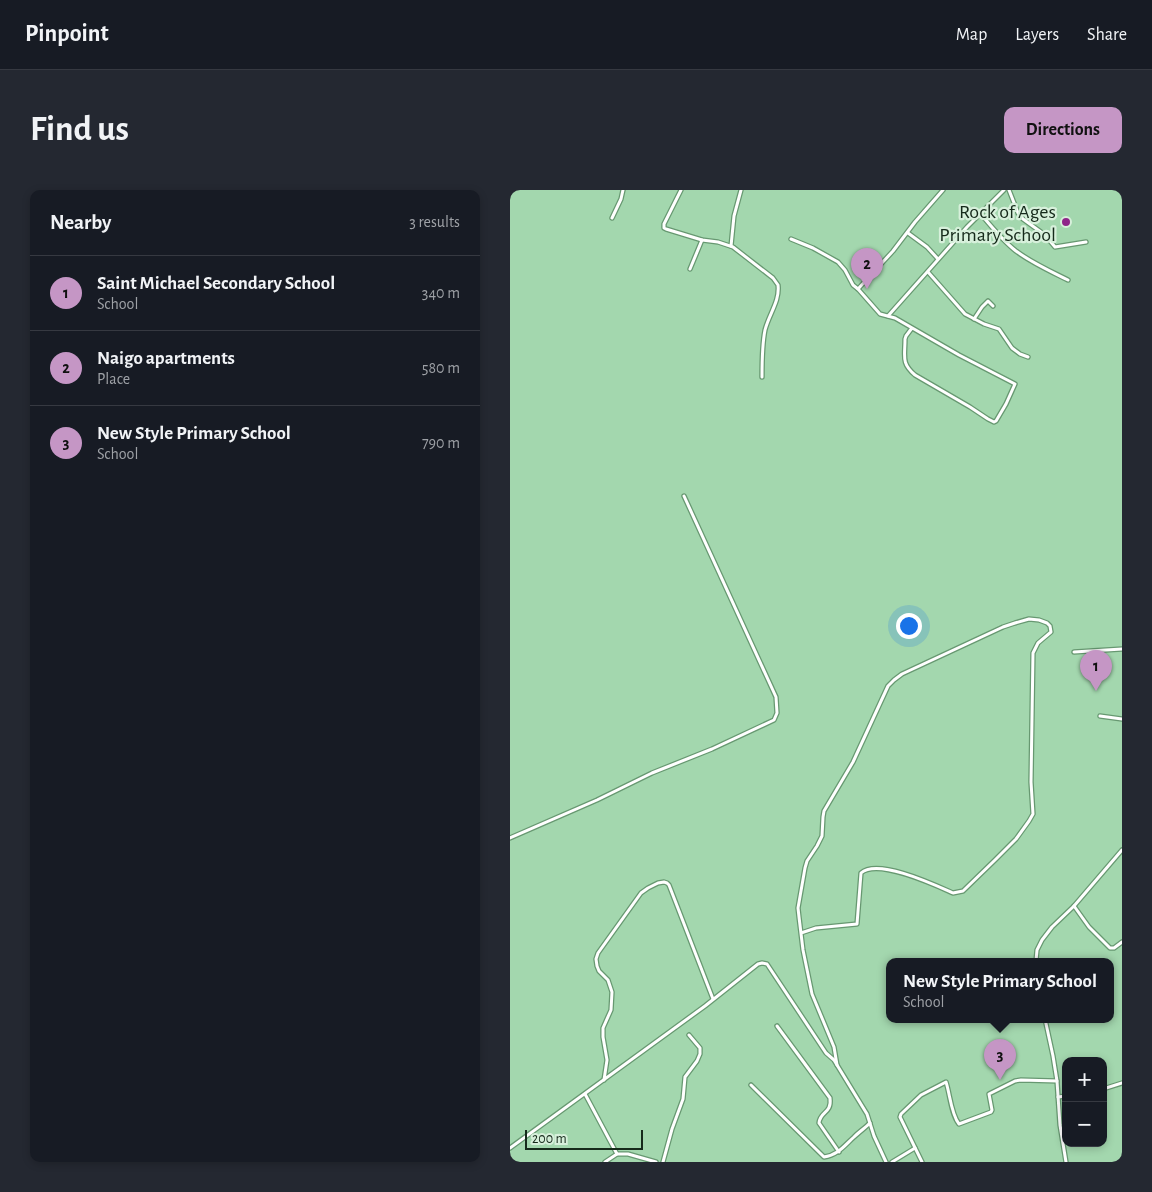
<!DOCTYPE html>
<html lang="en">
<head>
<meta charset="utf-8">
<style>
  body { margin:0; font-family:"Alegreya Sans",sans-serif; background:#242831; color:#f1f3f6 }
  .controls { position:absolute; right:15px; bottom:15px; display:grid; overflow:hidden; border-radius:10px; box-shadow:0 2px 8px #0003 }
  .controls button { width:45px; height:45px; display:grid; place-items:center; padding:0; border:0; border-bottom:1px solid #363941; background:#171b24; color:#f1f3f6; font:25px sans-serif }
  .scale { position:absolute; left:15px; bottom:12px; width:118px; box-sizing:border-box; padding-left:5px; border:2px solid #162a1b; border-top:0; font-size:14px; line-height:18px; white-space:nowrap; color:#162a1b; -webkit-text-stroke:4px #d7f0db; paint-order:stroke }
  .you { position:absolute; left:398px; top:435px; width:18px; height:18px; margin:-12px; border:4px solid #fff; border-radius:50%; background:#1a73e8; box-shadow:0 0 0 8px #1a73e833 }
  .badge { display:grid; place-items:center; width:32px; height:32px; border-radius:50%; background:#c596c5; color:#111; font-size:16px; font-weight:700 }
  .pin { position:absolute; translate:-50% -41px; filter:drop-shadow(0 1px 2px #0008) }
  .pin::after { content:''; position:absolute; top:26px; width:18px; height:15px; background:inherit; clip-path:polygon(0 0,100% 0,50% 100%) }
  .popup { position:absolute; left:376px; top:768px; width:228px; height:65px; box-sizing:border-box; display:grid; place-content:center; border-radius:10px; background:#171b24; filter:drop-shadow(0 1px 4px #0005); font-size:16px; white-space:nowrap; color:#9ea1a6 }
  .popup b { font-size:19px; color:#f1f3f6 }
  .popup::after { content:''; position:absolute; left:50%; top:100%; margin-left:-10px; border:10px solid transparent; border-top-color:#171b24 }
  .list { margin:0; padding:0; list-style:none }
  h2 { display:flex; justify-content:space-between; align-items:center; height:65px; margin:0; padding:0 20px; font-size:21px }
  h2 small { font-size:16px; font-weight:400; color:#9ea1a6 }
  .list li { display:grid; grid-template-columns:32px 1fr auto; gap:15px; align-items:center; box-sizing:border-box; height:75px; padding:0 20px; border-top:1px solid #363941 }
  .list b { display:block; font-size:19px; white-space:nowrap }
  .list p { margin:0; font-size:16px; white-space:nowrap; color:#9ea1a6 }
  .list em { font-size:16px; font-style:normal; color:#9ea1a6 }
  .map { position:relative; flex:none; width:612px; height:972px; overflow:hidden; border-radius:10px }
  header { display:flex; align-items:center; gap:30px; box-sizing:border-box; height:70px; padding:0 25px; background:#171b24; border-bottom:1px solid #363941 }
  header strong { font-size:24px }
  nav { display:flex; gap:28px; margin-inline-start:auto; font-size:18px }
  .intro { display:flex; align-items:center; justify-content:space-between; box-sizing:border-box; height:120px; padding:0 30px }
  h1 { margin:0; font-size:35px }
  .button { padding:12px 22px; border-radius:10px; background:#c596c5; color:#111; font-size:18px; font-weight:700 }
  main { display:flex; gap:30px; padding:0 30px }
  aside { flex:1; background:#171b24; border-radius:10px; box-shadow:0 2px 8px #0003 }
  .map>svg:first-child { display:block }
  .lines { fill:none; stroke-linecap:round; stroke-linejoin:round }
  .minor-casing { stroke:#679871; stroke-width:5.5 }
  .minor { stroke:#fff; stroke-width:3 }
  .poi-dot { fill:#8f2589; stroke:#d7f0db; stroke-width:2 }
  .labels { text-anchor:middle; stroke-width:4.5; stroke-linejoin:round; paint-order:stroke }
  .poi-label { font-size:20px; fill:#162a1b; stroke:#d7f0db; text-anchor:end }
</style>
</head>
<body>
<header>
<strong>Pinpoint</strong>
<nav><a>Map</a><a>Layers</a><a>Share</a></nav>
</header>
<div class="intro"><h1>Find us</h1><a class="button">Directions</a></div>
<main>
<aside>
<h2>Nearby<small>3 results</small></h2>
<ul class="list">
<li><span class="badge">1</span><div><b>Saint Michael Secondary School</b><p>School</p></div><em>340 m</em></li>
<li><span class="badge">2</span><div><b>Naigo apartments</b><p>Place</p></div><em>580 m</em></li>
<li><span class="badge">3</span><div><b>New Style Primary School</b><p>School</p></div><em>790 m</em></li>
</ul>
</aside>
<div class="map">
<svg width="612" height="972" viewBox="0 0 612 972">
  <rect width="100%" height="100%" fill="#a3d7ae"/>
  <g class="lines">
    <defs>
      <g id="minor">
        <path d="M171,0L154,34V38L156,39L192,50L208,52L223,57L263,88L268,95C270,111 259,124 255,140C252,155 252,172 252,187"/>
        <path d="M499,0L508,23L513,29L535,45L545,57L576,52"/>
        <path d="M470,23C481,36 492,50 506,61C522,73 540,81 558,90"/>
        <path d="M102,28L111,9L113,0"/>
        <path d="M398,43L417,57L428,69"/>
        <path d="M281,49L303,58L328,72L335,80L343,95L348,99L370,124L385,128L449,165L505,194L496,214L486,231L484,232L478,229L460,217L405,185C391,173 395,167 395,149L396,146L402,138"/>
        <path d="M221,56L224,26L231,0"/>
        <path d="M180,79L192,50"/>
        <path d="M418,82L455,124L474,134L489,139L502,158L510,164L518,167"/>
        <path d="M348,99L383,61L405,32L433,0"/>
        <path d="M378,126L457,37L494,0"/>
        <path d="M464,129L472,117L478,111L483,116"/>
        <path d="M564,462L612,459"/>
        <path d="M590,526L612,529"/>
        <path d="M0,648L87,610L142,583L202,559L264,530L267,523L266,507L174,306"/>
        <path d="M564,716L579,737L600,758H604L612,752"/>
        <path d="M291,743L306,738L347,734L351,683C368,668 425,695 443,703L453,701L485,670L506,649L519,631L523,624L521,592L523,463L528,453L541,442L540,436L537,433L529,430L519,429L505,433L493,437L392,484L384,490L378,496L343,572L314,621L313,627L312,646L307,656L297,671L295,678L288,718L289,727L293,760L302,804L324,857L327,875"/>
        <path d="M526,771L527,760L532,750L542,737L564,716L612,660"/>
        <path d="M535,829L543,866L547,891L550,935L556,972"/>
        <path d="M267,836L320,908C322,924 310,921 309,933L329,962"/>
        <path d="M94,890L97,870L93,847V838L101,820L102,802L98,790L89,781L87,776L86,769L88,763L131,703L138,698L148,693L154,692L157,693L159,695L203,809"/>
        <path d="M241,895L314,967C328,965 334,956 344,947C349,942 355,938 360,933"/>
        <path d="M593,899L612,893"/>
        <path d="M75,904L107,964"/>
        <path d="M548,907L556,906"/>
        <path d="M0,958L195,816L248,774L252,773L257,774L316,863L324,870L327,875L357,924L364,946L376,972"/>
        <path d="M95,972L107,964H118L146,972"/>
        <path d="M153,972L162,939L173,909L175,887L187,871L190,864V858L179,845"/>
        <path d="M382,972L405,958"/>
        <path d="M412,972L390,927L391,924L411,905L436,892C440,904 441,924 449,934L481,922L482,920L479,904L505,891L511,890L547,891"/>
      </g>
    </defs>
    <use href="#minor" class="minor-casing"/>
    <use href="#minor" class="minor"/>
  </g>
  <circle class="poi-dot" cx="556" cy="32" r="5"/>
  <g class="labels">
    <g class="poi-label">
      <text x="546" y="28">Rock of Ages<tspan x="546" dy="23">Primary School</tspan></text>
    </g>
  </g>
</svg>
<div class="controls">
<button>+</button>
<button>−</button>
</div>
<div class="scale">200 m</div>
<div class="you"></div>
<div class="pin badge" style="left:586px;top:501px">1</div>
<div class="pin badge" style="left:357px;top:99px">2</div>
<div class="pin badge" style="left:490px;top:890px">3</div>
<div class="popup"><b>New Style Primary School</b>School</div>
</div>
</main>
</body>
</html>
